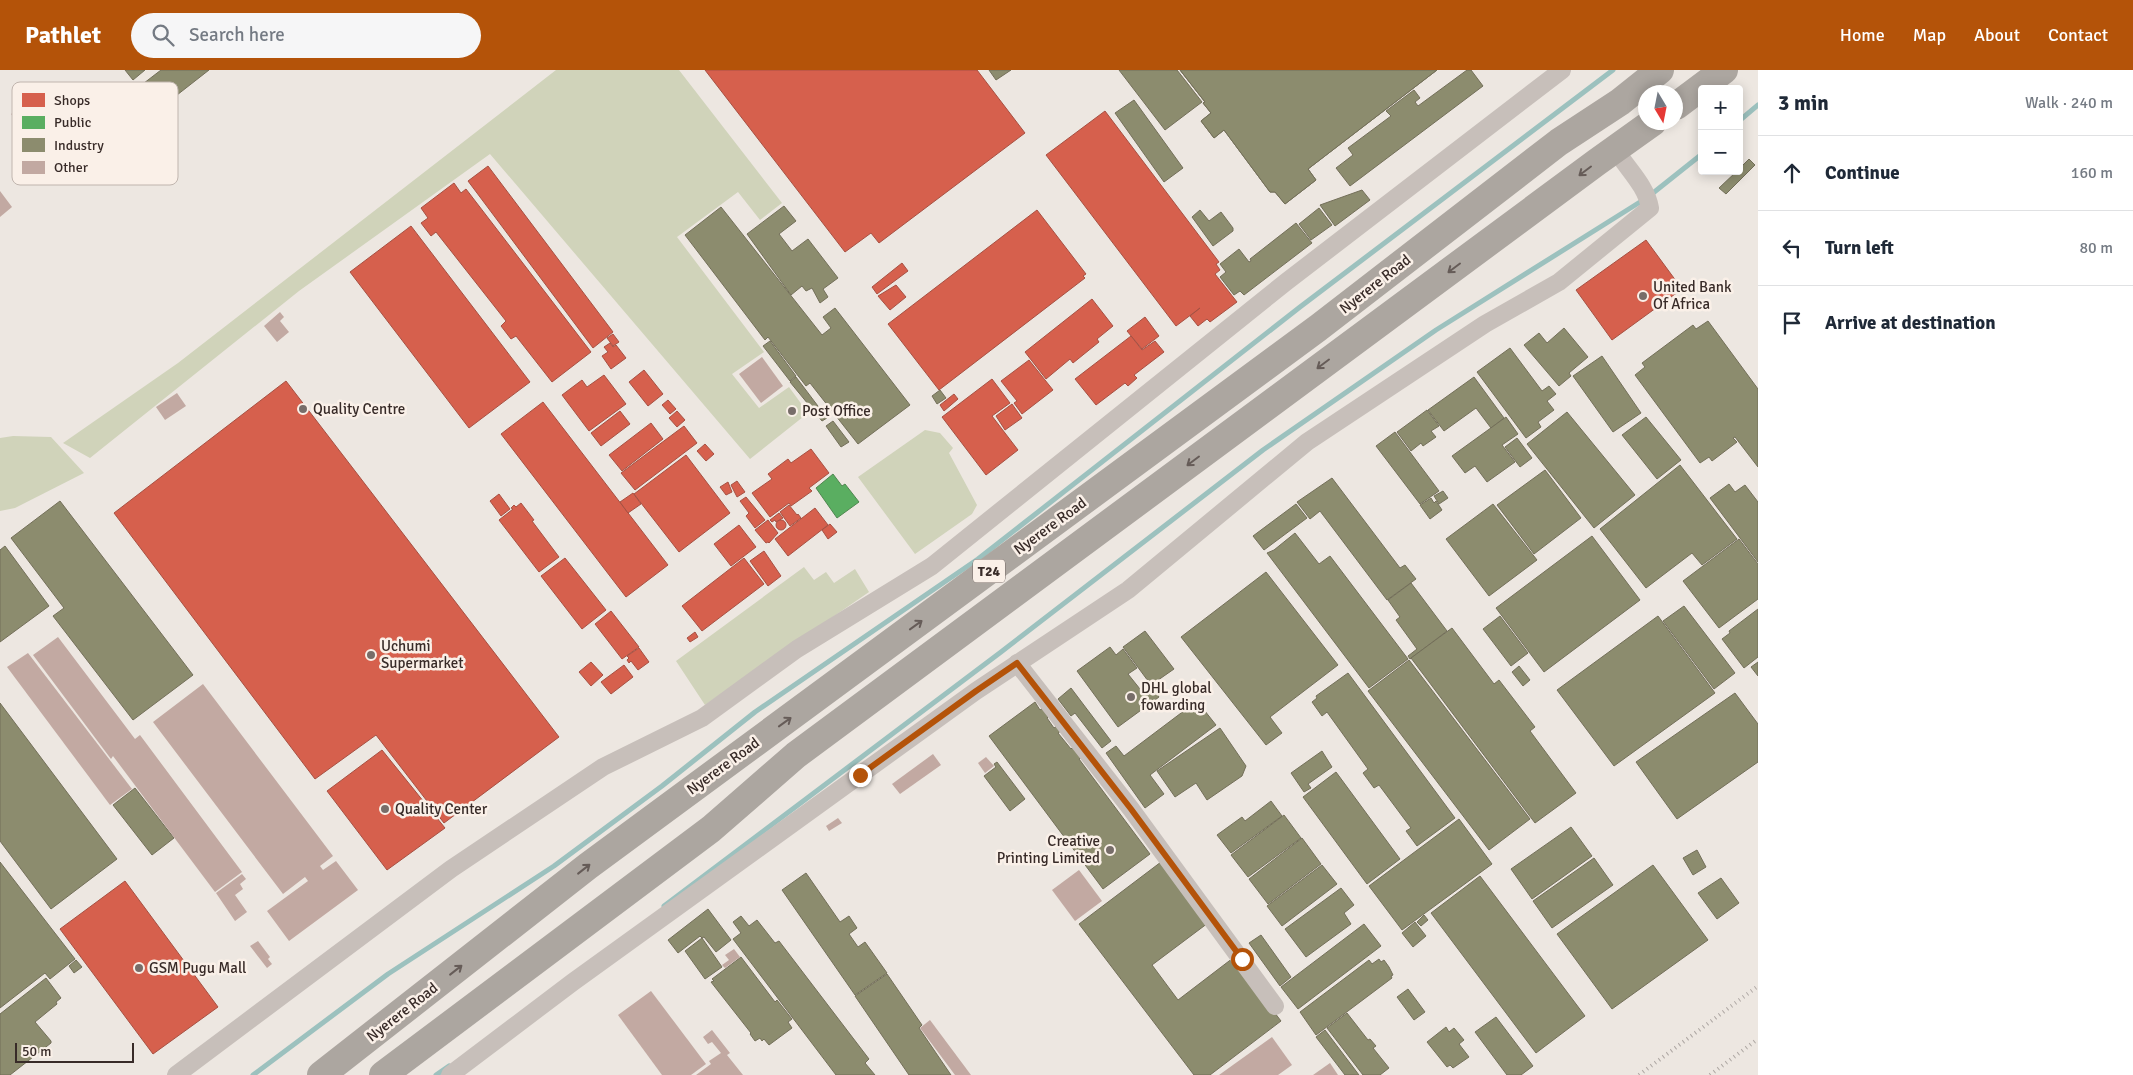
<!DOCTYPE html>
<html lang="en">
<head>
<meta charset="utf-8">
<style>
  body { margin:0; font-family:Signika,sans-serif; background:#f6f6f7; color:#1f2937 }
  .controls { position:absolute; right:15px; top:15px; display:grid; overflow:hidden; border-radius:5px; box-shadow:0 2px 12px #0003 }
  .controls button { width:45px; height:45px; display:grid; place-items:center; padding:0; border:0; border-bottom:1px solid #e0e1e3; background:#fff; color:#1f2937; font:25px sans-serif }
  .compass { position:absolute; left:1638px; top:15px; width:45px; height:45px; border-radius:50%; background:#fff; box-shadow:0 2px 12px #0003; rotate:170deg }
  .scale { position:absolute; left:15px; bottom:12px; width:119px; box-sizing:border-box; padding-left:5px; border:2px solid #382b28; border-top:0; font-size:14px; line-height:18px; white-space:nowrap; color:#382b28; -webkit-text-stroke:4px #faf0e8; paint-order:stroke }
  .stop { position:absolute; width:15px; height:15px; margin:-11px; border:4px solid #b45309; border-radius:50%; background:#fff }
  .stop.end { background:#b45309; border-color:#fff; box-shadow:0 1px 5px #0008 }
  .list { margin:0; padding:0; list-style:none }
  h2 { display:flex; justify-content:space-between; align-items:center; height:65px; margin:0; padding:0 20px; font-size:21px }
  h2 small { font-size:16px; font-weight:400; color:#747a83 }
  .list li { display:grid; grid-template-columns:32px 1fr auto; gap:15px; align-items:center; box-sizing:border-box; height:75px; padding:0 20px; border-top:1px solid #e0e1e3 }
  .list b { display:block; font-size:19px; white-space:nowrap }
  .list em { font-size:16px; font-style:normal; color:#747a83 }
  .icon { flex:none; width:28px; height:28px; fill:none; stroke:currentColor; stroke-width:2; stroke-linecap:round; stroke-linejoin:round }
  .map { position:relative; flex:none; width:1758px; height:1005px; overflow:hidden }
  header { display:flex; align-items:center; gap:30px; box-sizing:border-box; height:70px; padding:0 25px; background:#b45309; color:#fff }
  header strong { font-size:24px }
  nav { display:flex; gap:28px; margin-inline-start:auto; font-size:18px }
  .search { width:350px; height:45px; background:#f6f6f7; display:flex; align-items:center; gap:12px; box-sizing:border-box; padding:0 18px; border-radius:28px; color:#747a83; font-size:19px }
  main { display:flex }
  aside { flex:1; background:#fff }
  .map>svg:first-child { display:block }
  .green { fill:#d0d3ba }
  .shops { fill:#d6604d; stroke:#a75042 }
  .public { fill:#5aae61; stroke:#508750 }
  .industry { fill:#8c8c6e; stroke:#736f59 }
  .lines { fill:none; stroke-linecap:round; stroke-linejoin:round }
  .stream { stroke:#9cc1be; stroke-width:5 }
  .building { fill:#c2a9a2 }
  .street { stroke:#c7bfba; stroke-width:18 }
  .highway { stroke:#aca6a0; stroke-width:28 }
  .rail { stroke:#afa8a4; stroke-width:4; stroke-dasharray:1 4; stroke-linecap:butt }
  .oneway { stroke:#665c58 }
  .route { stroke:#b45309; stroke-width:6 }
  .poi-dot { fill:#776d69; stroke:#faf0e8; stroke-width:2 }
  .labels { text-anchor:middle; stroke-width:5; stroke-linejoin:round; paint-order:stroke }
  .shield { fill:#faf0e8; stroke:#726662; stroke-width:1 }
  .shield-label { font-size:14px; font-weight:bold; fill:#382b28 }
  .street-label { font-size:15px; fill:#382b28; stroke:#faf0e8 }
  .poi-label { font-size:15px; fill:#382b28; stroke:#faf0e8; text-anchor:start }
  .key { fill:#faf0e8; stroke:#c0b5ae; stroke-width:1 }
  .key-label { font-size:14px; fill:#382b28 }
</style>
</head>
<body>
<header>
<strong>Pathlet</strong>
<div class="search"><svg class="icon" aria-label="search" viewBox="0 0 24 24"><circle cx="10" cy="10" r="6"/><path d="M15 15l6 6"/></svg>Search here</div>
<nav><a>Home</a><a>Map</a><a>About</a><a>Contact</a></nav>
</header>
<main>
<div class="map">
<svg width="1758" height="1005" viewBox="0 0 1758 1005">
  <rect width="100%" height="100%" fill="#ede7e1"/>
  <g class="green">
    <path d="M556,0H679L782,133L760,150L738,122L677,167L764,282L732,304L759,338L789,317L808,343L750,389L490,84L299,221L90,388L63,373L178,293Z"/>
    <path d="M925,360L940,363L953,378L949,383L977,435L972,444L915,484L858,407Z"/>
    <path d="M13,366L51,367L84,403L15,438L0,441V368Z"/>
    <path d="M804,497L814,510L826,502L834,513L855,499L869,522L705,635L676,591Z"/>
  </g>
  <g class="shops">
    <path d="M705,0H977L1025,63L879,173L871,163L845,182Z"/>
    <path d="M1105,41L1219,192L1216,194L1220,200L1215,204L1237,232L1210,252L1207,249L1198,256L1190,246L1200,238L1176,256L1046,85Z"/>
    <path d="M488,96L613,262L593,278L468,111Z"/>
    <path d="M454,113L461,123L466,119L591,282L552,312L516,266L511,269L501,256L506,251L436,162L431,166L421,153L428,148L421,138Z"/>
    <path d="M1037,140L1086,204L1083,206L1085,208L939,320L888,254Z"/>
    <path d="M411,156L530,312L469,358L350,202Z"/>
    <path d="M1646,170L1682,219L1612,270L1576,220Z"/>
    <path d="M902,193L908,201L877,224L872,217Z"/>
    <path d="M896,215L906,227L890,240L878,226Z"/>
    <path d="M1092,229L1113,256L1097,269L1099,272L1073,293L1070,289L1046,309L1025,282Z"/>
    <path d="M1145,247L1159,266L1142,279L1127,261Z"/>
    <path d="M613,264L619,272L613,276L607,268Z"/>
    <path d="M1131,266L1142,280L1155,271L1164,282L1134,305L1137,308L1128,316L1125,313L1096,335L1075,309Z"/>
    <path d="M610,273L613,277L616,275L626,288L611,299L602,286L608,282L604,277Z"/>
    <path d="M1029,290L1053,320L1022,344L1014,333L1017,331L1001,311Z"/>
    <path d="M644,300L663,324L648,336L629,312Z"/>
    <path d="M604,305L626,334L589,361L562,325L582,310L587,317Z"/>
    <path d="M992,309L1010,333L992,346L1018,380L986,405L942,347Z"/>
    <path d="M286,311L559,667L444,753L376,665L315,709L114,443Z"/>
    <path d="M954,324L958,329L944,341L940,335Z"/>
    <path d="M668,330L676,339L670,344L662,335Z"/>
    <path d="M543,332L668,495L626,527L501,364Z"/>
    <path d="M1012,334L1022,348L1005,360L996,346Z"/>
    <path d="M620,341L630,354L601,376L591,363Z"/>
    <path d="M677,341L685,350L677,357L669,348Z"/>
    <path d="M651,353L663,369L622,401L609,385Z"/>
    <path d="M684,356L697,373L635,420L621,403Z"/>
    <path d="M705,374L714,384L706,391L697,381Z"/>
    <path d="M811,379L829,403L809,418L812,421L791,436L789,433L770,447L752,423L772,409L768,404L788,389L791,393Z"/>
    <path d="M686,385L730,443L679,482L634,424Z"/>
    <path d="M737,411L745,422L737,427L731,415Z"/>
    <path d="M728,412L732,422L726,425L720,417Z"/>
    <path d="M633,423L641,434L628,443L620,432Z"/>
    <path d="M499,424L510,439L501,446L490,431Z"/>
    <path d="M746,427L765,450L755,458L746,446L749,443L740,431Z"/>
    <path d="M521,433L534,450L532,451L559,487L539,502L499,450L513,439L511,438L514,435L516,437Z"/>
    <path d="M789,435L797,445L798,444L801,448L790,456L780,442Z"/>
    <path d="M815,438L828,455L788,486L775,469Z"/>
    <path d="M779,443L783,448L776,452L775,450L772,452L770,450Z"/>
    <path d="M768,450L778,463L769,473L768,472L766,473L755,460Z"/>
    <circle cx="781" cy="455" r="5"/>
    <path d="M830,454L837,462L828,469L822,460Z"/>
    <path d="M739,455L756,477L731,496L714,474Z"/>
    <path d="M764,481L781,506L768,516L750,491Z"/>
    <path d="M565,488L606,540L582,559L541,506Z"/>
    <path d="M744,488L764,514L702,561L682,536Z"/>
    <path d="M611,541L639,577L622,589L595,554Z"/>
    <path d="M695,562L698,567L690,572L687,568Z"/>
    <path d="M639,578L649,592L638,600L631,591L629,593L627,590L629,588L627,586Z"/>
    <path d="M591,592L603,605L591,616L579,602Z"/>
    <path d="M624,595L633,607L611,624L601,612Z"/>
    <path d="M382,680L445,758L387,800L327,721Z"/>
    <path d="M125,811L218,937L153,984L60,859Z"/>
  </g>
  <path class="public" d="M833,404L842,416L845,414L859,432L837,448L816,418Z"/>
  <g class="industry">
    <path d="M125,0H145L133,10Z"/>
    <path d="M161,0H209L154,43L135,20Z"/>
    <path d="M989,0H1011L996,10Z"/>
    <path d="M1119,0H1177L1202,32L1165,60Z"/>
    <path d="M1180,0H1437L1308,99L1316,110L1285,134L1275,122H1270L1224,60L1214,68L1201,51L1211,43L1203,33L1205,32Z"/>
    <path d="M1180,0H1437L1308,99L1316,110L1285,134L1275,122H1270L1224,60L1214,68L1201,51L1211,43L1203,33L1205,32Z"/>
    <path d="M1467,0H1471L1483,16L1350,116L1336,98L1353,85L1348,78L1391,46L1386,41L1414,20L1420,28L1415,32L1418,36Z"/>
    <path d="M1134,30L1183,98L1164,112L1115,43Z"/>
    <path d="M1749,89L1755,95L1726,124L1719,118L1737,101H1739V99Z"/>
    <path d="M1362,120L1370,130L1335,156L1320,135Z"/>
    <path d="M784,136L796,151L779,164L792,181L808,169L838,208L823,219L828,227L820,233L812,218L806,221L802,216L791,225L747,164Z"/>
    <path d="M721,137L822,265L831,258L823,247L835,238L910,335L858,374L810,313L806,316L768,267L765,270L685,165Z"/>
    <path d="M1319,138L1332,155L1311,170L1299,154Z"/>
    <path d="M1200,140L1209,151L1221,142L1233,158V161L1213,176L1192,147Z"/>
    <path d="M1296,153L1312,173L1244,225L1240,221L1234,225L1220,207L1226,202L1220,194L1239,179L1249,192L1251,191L1250,189Z"/>
    <path d="M1708,251L1758,319V397L1735,367L1733,368L1737,372L1712,391L1709,387L1700,393L1635,305L1645,297L1642,293L1693,255L1696,259Z"/>
    <path d="M1564,258L1588,287L1569,303L1571,306L1559,316L1524,275L1539,263L1547,273Z"/>
    <path d="M770,271L796,306L790,311L763,276Z"/>
    <path d="M1510,278L1542,321L1549,316L1556,324L1547,331L1554,340L1538,352L1541,357L1526,368L1477,302Z"/>
    <path d="M1602,286L1641,343L1613,362L1573,306Z"/>
    <path d="M796,307L827,348L822,351L790,312Z"/>
    <path d="M1474,307L1504,348L1491,358L1476,338L1444,361L1428,340Z"/>
    <path d="M940,320L946,328L937,334L932,326Z"/>
    <path d="M1427,340L1439,356L1431,361L1436,367L1423,376L1421,373L1411,381L1397,362Z"/>
    <path d="M1567,342L1635,425L1594,458L1527,374Z"/>
    <path d="M1506,347L1518,364L1502,375L1515,392L1487,412L1475,396L1465,403L1452,386Z"/>
    <path d="M1646,347L1681,390L1657,409L1622,365Z"/>
    <path d="M833,351L849,372L841,377L826,356Z"/>
    <path d="M1395,362L1439,421L1420,434L1376,376Z"/>
    <path d="M1517,368L1532,388L1520,397L1505,377Z"/>
    <path d="M1680,395L1737,469L1702,495L1692,483L1646,518L1600,459Z"/>
    <path d="M1545,400L1581,448L1534,484L1497,435Z"/>
    <path d="M1332,408L1400,498L1405,495L1416,509L1387,530L1320,441L1310,449L1297,432Z"/>
    <path d="M1729,414L1735,422L1745,415L1758,432V492L1710,428Z"/>
    <path d="M1443,421L1448,428L1439,434L1434,426Z"/>
    <path d="M1431,428L1434,433L1436,431L1442,440L1430,449L1420,435Z"/>
    <path d="M60,431L193,605L133,650L53,546L64,538L11,468Z"/>
    <path d="M1296,434L1307,448L1264,480L1253,466Z"/>
    <path d="M1493,434L1537,490L1489,526L1446,469Z"/>
    <path d="M1295,463L1319,494L1330,486L1408,589L1369,618L1267,483L1274,480Z"/>
    <path d="M1592,466L1640,530L1544,602L1496,538Z"/>
    <path d="M1739,469L1758,494V529L1719,558L1683,511Z"/>
    <path d="M5,476L49,536L0,572V480Z"/>
    <path d="M1266,502L1338,595L1270,647L1282,663L1266,675L1181,567Z"/>
    <path d="M1411,513L1447,561L1410,589L1408,586L1417,579L1396,550L1400,547L1388,530Z"/>
    <path d="M1684,536L1735,603L1714,619L1663,551Z"/>
    <path d="M1758,539V587L1744,598L1722,569L1730,563L1729,561Z"/>
    <path d="M1500,546L1528,583L1511,596L1483,559Z"/>
    <path d="M1658,546L1715,623L1614,696L1557,620Z"/>
    <path d="M1452,558L1494,614L1499,610L1535,657L1530,661L1576,723L1535,753L1411,588Z"/>
    <path d="M1145,561L1174,599L1151,615L1123,577Z"/>
    <path d="M1110,577L1116,585L1123,579L1137,598L1128,604L1140,619L1149,613L1159,627L1118,657L1077,601Z"/>
    <path d="M1409,590L1530,749L1489,780L1368,621Z"/>
    <path d="M1758,592V606L1751,597Z"/>
    <path d="M1519,596L1530,610L1523,616L1512,602Z"/>
    <path d="M1348,603L1455,748L1417,776L1406,761L1411,758L1379,715L1374,718L1363,703L1368,699L1327,642L1322,646L1312,632L1317,628L1316,626Z"/>
    <path d="M1071,618L1111,671L1102,678L1075,643L1071,646L1058,629Z"/>
    <path d="M1735,623L1758,654V692L1677,749L1636,692Z"/>
    <path d="M1197,631L1216,655L1150,705L1164,724L1145,738L1106,683L1116,676L1124,686Z"/>
    <path d="M1035,632L1040,640L1044,637L1050,645L1047,648L1054,658L1058,655L1062,660L1058,663L1071,679L1075,675L1085,685L1079,689L1150,784L1103,819L989,666Z"/>
    <path d="M0,633L117,789L51,839L0,771Z"/>
    <path d="M1220,658L1246,696L1242,706L1207,730L1196,713L1175,727L1157,701Z"/>
    <path d="M1322,681L1332,697L1308,714L1311,718L1304,722L1291,703Z"/>
    <path d="M997,692L1025,729L1010,741L984,706L996,697L994,694Z"/>
    <path d="M1336,702L1400,789L1367,814L1303,727Z"/>
    <path d="M135,718L174,768L152,785L113,735Z"/>
    <path d="M1271,731L1282,746L1231,783L1217,765L1242,747L1245,751Z"/>
    <path d="M1284,745L1301,768L1248,807L1231,785Z"/>
    <path d="M1459,749L1492,794L1402,860L1369,816Z"/>
    <path d="M1571,757L1592,786L1532,829L1511,799Z"/>
    <path d="M1302,768L1321,794L1268,834L1249,809Z"/>
    <path d="M1697,780L1706,797L1693,805L1683,788Z"/>
    <path d="M1594,788L1613,815L1552,858L1533,831Z"/>
    <path d="M0,792L75,889L50,909L45,903L0,938Z"/>
    <path d="M1161,792L1208,853L1152,895L1178,930L1233,888L1281,951L1210,1005H1194L1079,854Z"/>
    <path d="M1322,795L1337,814L1282,856L1267,836Z"/>
    <path d="M1653,795L1708,870L1612,939L1557,864Z"/>
    <path d="M806,803L840,852L849,846L857,858L849,864L858,877L865,872L887,903L855,925L782,820Z"/>
    <path d="M1480,806L1585,946L1536,983L1431,843Z"/>
    <path d="M1721,808L1739,833L1717,849L1698,823Z"/>
    <path d="M1341,818L1354,835L1344,843L1351,854L1306,887L1285,859Z"/>
    <path d="M708,839L731,870L716,882L704,867L702,868L700,866L678,883L668,870Z"/>
    <path d="M1424,845L1428,850L1421,856L1417,852Z"/>
    <path d="M741,846L749,856L757,850L775,873L779,871L869,989L865,993L875,1005H836L733,869L741,863L733,852Z"/>
    <path d="M1415,852L1426,866L1413,877L1402,863Z"/>
    <path d="M1364,854L1381,876L1298,939L1281,917Z"/>
    <path d="M1261,865L1291,907L1280,916L1249,873Z"/>
    <path d="M702,868L722,897L705,909L685,881Z"/>
    <path d="M741,887L775,932L777,930L792,949L788,952L792,958L769,975L764,969L762,971L760,968L755,971L750,964L751,963L711,912L714,911L712,909Z"/>
    <path d="M1379,889L1381,892L1384,890L1389,897L1393,905L1391,906L1392,908L1316,965L1300,942L1369,890L1372,894Z"/>
    <path d="M76,890L82,897L74,903L69,896Z"/>
    <path d="M887,904L922,955L919,958L951,1005H909L855,926Z"/>
    <path d="M46,908L61,928L56,932L57,934L35,952L51,971V973L10,1005H0V944Z"/>
    <path d="M1408,919L1425,942L1414,950L1397,927Z"/>
    <path d="M1347,943L1368,970L1370,969L1376,976L1373,978L1389,998L1380,1005H1363L1327,958Z"/>
    <path d="M1496,947L1533,996L1521,1005H1507L1475,962Z"/>
    <path d="M1446,957L1449,962L1454,958L1464,970L1459,974L1469,987L1453,998L1450,995L1447,997L1427,972Z"/>
    <path d="M1325,960L1359,1005H1345L1316,967Z"/>
  </g>
  <g class="lines">
    <g class="stream">
      <path d="M1739,51L1758,35"/>
      <path d="M664,836L1001,582L1263,380L1436,260L1648,127L1702,84"/>
      <path d="M253,1005L388,904L554,796L662,716L755,642L978,489L1300,237L1613,0"/>
      <path d="M436,1005L449,996"/>
    </g>
  </g>
  <g class="building">
    <path d="M25,34L38,51L25,61L11,44Z"/>
    <path d="M0,121L12,137L0,147Z"/>
    <path d="M280,242L284,247L280,251L289,262L277,272L264,256Z"/>
    <path d="M762,287L783,316L761,333L739,304Z"/>
    <path d="M177,323L186,336L165,350L156,337Z"/>
    <path d="M58,567L135,669L140,665L242,802L215,822L113,686L111,689L33,585Z"/>
    <path d="M28,583L132,719L110,735L7,597Z"/>
    <path d="M203,614L333,786L320,796L323,800L336,791L358,820L289,871L267,841L308,811L305,807L283,824L153,652Z"/>
    <path d="M933,684L941,695L900,724L892,714Z"/>
    <path d="M986,687L994,696L985,703L978,693Z"/>
    <path d="M838,748L842,753L829,761L826,756Z"/>
    <path d="M1079,800L1102,831L1075,851L1052,820Z"/>
    <path d="M242,804L246,809L240,814L243,819L235,825L247,842L235,851L216,823Z"/>
    <path d="M258,871L270,887L268,889L272,894L267,898L250,876Z"/>
    <path d="M734,879L740,887L725,898L722,895L729,890L725,885Z"/>
    <path d="M651,921L706,994L691,1005H662L618,945Z"/>
    <path d="M930,950L971,1005H955L920,958Z"/>
    <path d="M712,960L730,983L727,985L743,1005H696L711,994L709,991L721,983L712,972L708,974L703,967Z"/>
    <path d="M1272,967L1292,995L1278,1005H1219Z"/>
    <path d="M1330,993L1338,1005H1313Z"/>
  </g>
  <g class="lines">
    <g class="street">
      <path d="M1017,593L1131,739L1275,936"/>
      <path d="M176,1005L451,799L603,697L702,648L797,579L932,496L1286,212L1562,0"/>
      <path d="M450,1005L573,912L976,621L1128,520L1307,372L1485,254L1559,212L1650,138C1646,115 1627,99 1616,80"/>
    </g>
    <g class="highway">
      <path d="M1676,36L1724,0"/>
      <path d="M321,1005L588,796L1318,258L1559,72L1620,32L1660,0"/>
      <path d="M383,1005L711,759L796,685L1597,92L1653,52"/>
    </g>
    <g class="rail">
      <path d="M1639,1005L1758,916"/>
      <path d="M1710,1005L1758,969"/>
    </g>
  </g>
  <defs><path id="oneway-shaft" d="M-6 0H5M1.5-3L5.5 0L1.5 3" fill="none" stroke-width="1.6" stroke-linecap="round" stroke-linejoin="round" transform="scale(1.25)"/></defs>
  <g class="oneway">
    <use href="#oneway-shaft" transform="translate(1585 101) rotate(143)"/>
    <use href="#oneway-shaft" transform="translate(1454 198) rotate(143)"/>
    <use href="#oneway-shaft" transform="translate(1323 294) rotate(143)"/>
    <use href="#oneway-shaft" transform="translate(1193 391) rotate(143)"/>
    <use href="#oneway-shaft" transform="translate(916 555) rotate(-36)"/>
    <use href="#oneway-shaft" transform="translate(785 652) rotate(-36)"/>
    <use href="#oneway-shaft" transform="translate(584 799) rotate(-38)"/>
    <use href="#oneway-shaft" transform="translate(456 900) rotate(-38)"/>
  </g>
  <g class="lines">
    <path class="route" d="M860,705L976,621L1017,593L1131,739L1242,889"/>
  </g>
  <g class="poi-dot">
    <circle cx="1643" cy="226" r="5"/>
    <circle cx="303" cy="339" r="5"/>
    <circle cx="792" cy="341" r="5"/>
    <circle cx="371" cy="585" r="5"/>
    <circle cx="1131" cy="627" r="5"/>
    <circle cx="385" cy="739" r="5"/>
    <circle cx="1110" cy="780" r="5"/>
    <circle cx="139" cy="898" r="5"/>
  </g>
  <g class="labels">
    <rect class="shield" x="973" y="489.5" width="32" height="23" rx="4"/>
    <g class="shield-label">
      <text x="989" y="506">T24</text>
    </g>
    <g class="street-label">
      <text transform="translate(1375 214) rotate(-38)" y="5">Nyerere Road</text>
      <text transform="translate(1050 456) rotate(-36)" y="5">Nyerere Road</text>
      <text transform="translate(723 696) rotate(-36)" y="5">Nyerere Road</text>
      <text transform="translate(402 942) rotate(-38)" y="5">Nyerere Road</text>
    </g>
    <g class="poi-label">
      <text x="1653" y="222">United Bank<tspan x="1653" dy="17">Of Africa</tspan></text>
      <text x="313" y="344">Quality Centre</text>
      <text x="802" y="346">Post Office</text>
      <text x="381" y="581">Uchumi<tspan x="381" dy="17">Supermarket</tspan></text>
      <text x="1141" y="623">DHL global<tspan x="1141" dy="17">fowarding</tspan></text>
      <text x="395" y="744">Quality Center</text>
      <text x="1100" y="776" text-anchor="end">Creative<tspan x="1100" dy="17">Printing Limited</tspan></text>
      <text x="149" y="903">GSM Pugu Mall</text>
    </g>
  </g>
  <rect x="12" y="12" width="166" height="103" rx="8" class="key"/>
  <rect x="22" y="23" width="23" height="14" fill="#d6604d"/>
  <rect x="22" y="46" width="23" height="13" fill="#5aae61"/>
  <rect x="22" y="68" width="23" height="14" fill="#8c8c6e"/>
  <rect x="22" y="91" width="23" height="13" fill="#c2a9a2"/>
  <g class="key-label">
    <text x="54" y="35">Shops</text>
    <text x="54" y="57">Public</text>
    <text x="54" y="80">Industry</text>
    <text x="54" y="102">Other</text>
  </g>
</svg>
<div class="controls">
<button>+</button>
<button>−</button>
</div>
<svg class="compass" viewBox="-18 -18 36 36"><path d="M0-13l5 13h-10z" fill="#e53935"/><path d="M0 13l5-13h-10z" fill="#747a83"/></svg>
<div class="scale">50 m</div>
<div class="stop" style="left:1242px;top:889px"></div>
<div class="stop end" style="left:860px;top:705px"></div>
</div>
<aside>
<h2>3 min<small>Walk · 240 m</small></h2>
<ul class="list">
<li><svg class="icon" aria-label="ahead" viewBox="0 0 24 24"><path d="M12 20V5M6 11l6-6 6 6"/></svg><div><b>Continue</b></div><em>160 m</em></li>
<li><svg class="icon" aria-label="left" viewBox="0 0 24 24"><path d="M17 20v-9H6M10 6l-5 5 5 5"/></svg><div><b>Turn left</b></div><em>80 m</em></li>
<li><svg class="icon" aria-label="arrive" viewBox="0 0 24 24"><path d="M6 21V4h12l-3 4 3 4H6"/></svg><div><b>Arrive at destination</b></div></li>
</ul>
</aside>
</main>
</body>
</html>
